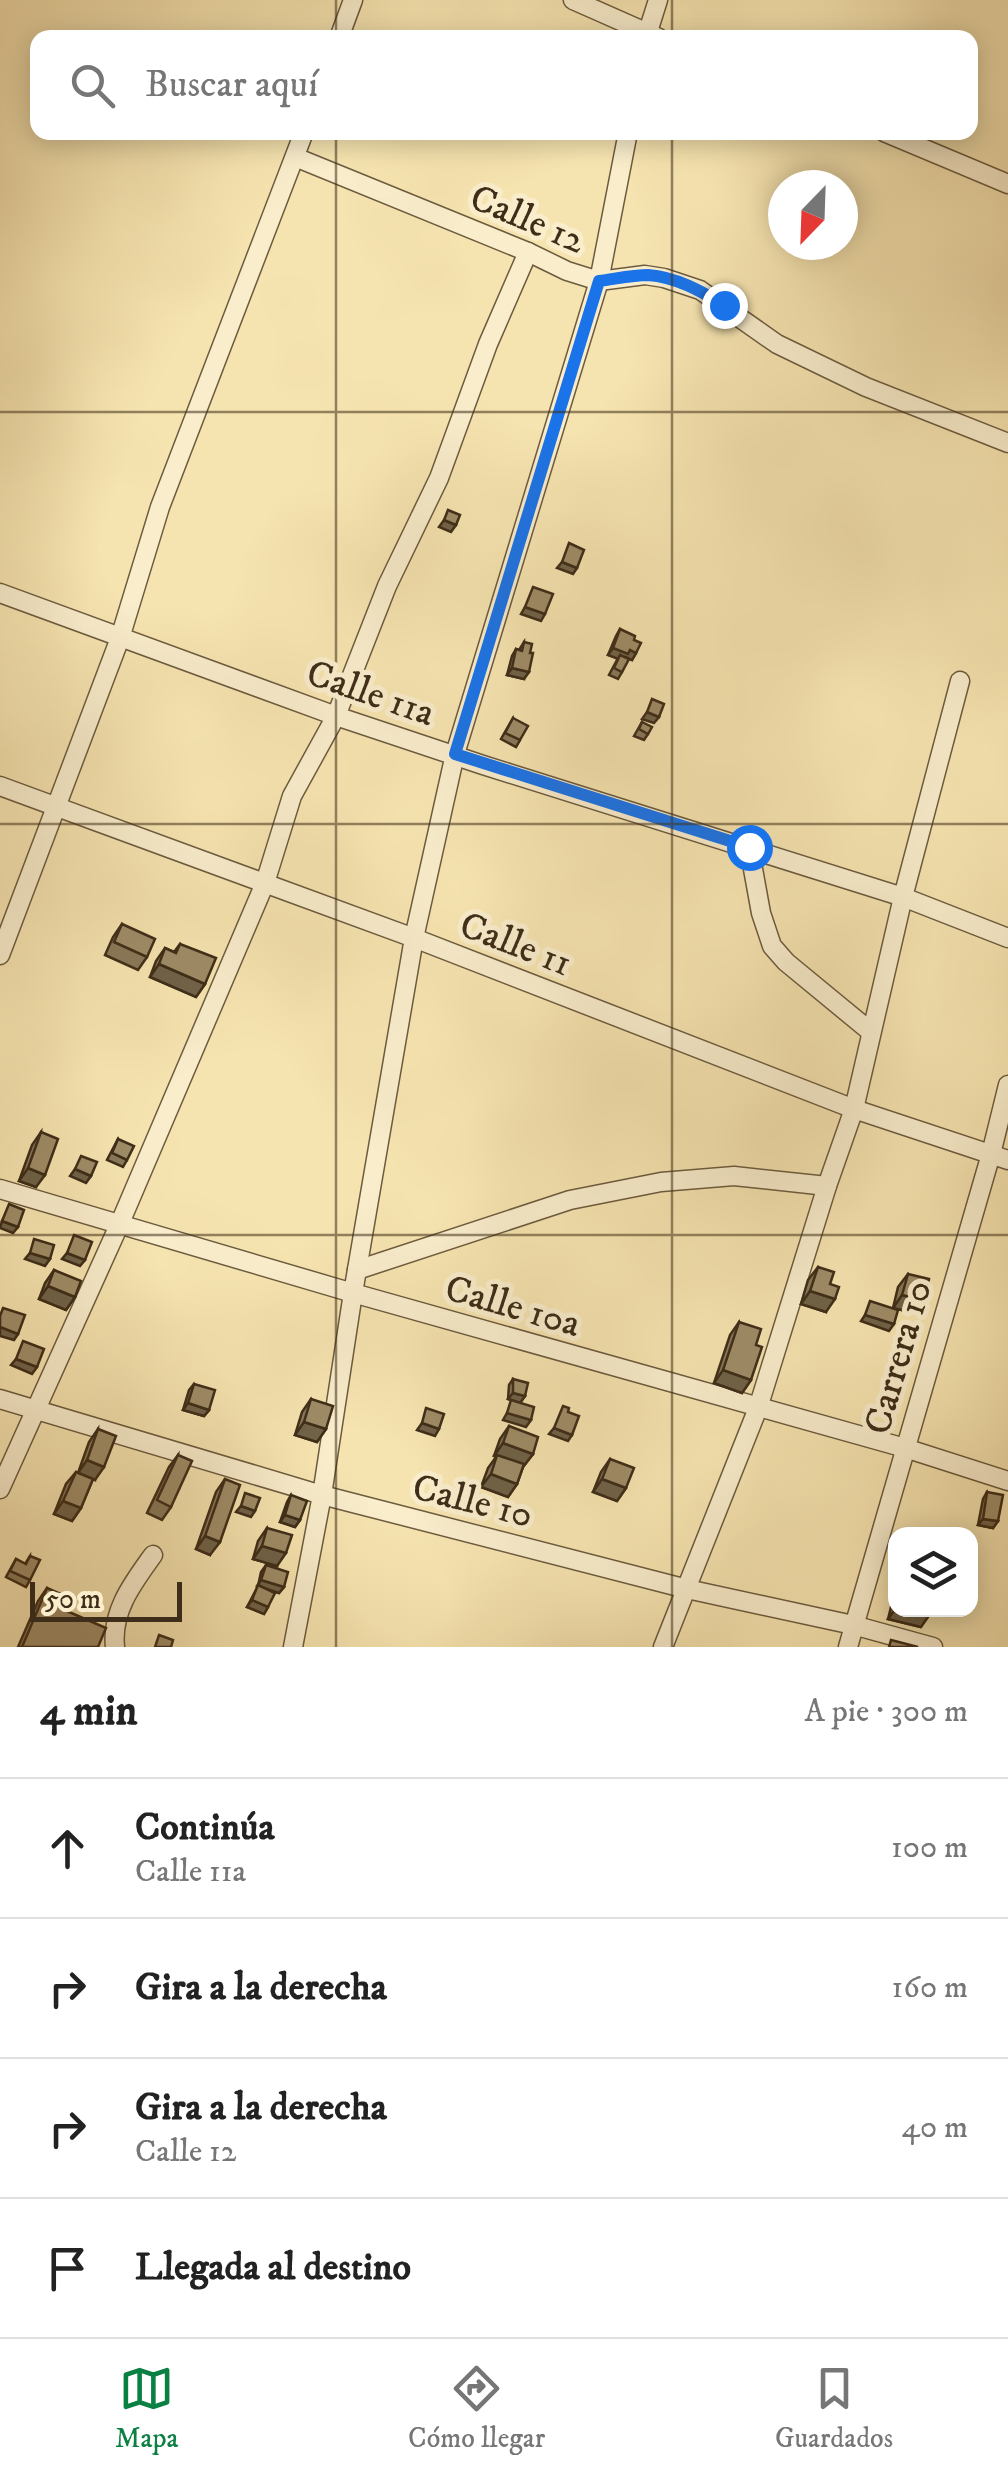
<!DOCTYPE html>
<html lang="es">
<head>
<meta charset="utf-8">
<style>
  body { margin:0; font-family:"IM FELL DW Pica",serif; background:#f6f6f6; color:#222 }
  .controls { position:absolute; right:30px; bottom:30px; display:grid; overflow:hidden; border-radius:20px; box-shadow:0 5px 25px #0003 }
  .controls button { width:90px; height:90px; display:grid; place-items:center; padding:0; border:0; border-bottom:2px solid #e0e0e0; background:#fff; color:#222; font:50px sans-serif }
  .compass { position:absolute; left:768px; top:170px; width:90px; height:90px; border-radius:50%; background:#fff; box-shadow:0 5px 25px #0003; rotate:203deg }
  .scale { position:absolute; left:30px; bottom:25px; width:152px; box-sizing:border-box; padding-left:10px; border:5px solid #3e2d18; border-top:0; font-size:28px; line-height:35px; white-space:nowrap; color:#3e2d18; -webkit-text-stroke:8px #f9edcc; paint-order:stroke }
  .stop { position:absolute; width:30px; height:30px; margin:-22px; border:8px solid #1a73e8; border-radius:50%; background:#fff }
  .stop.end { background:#1a73e8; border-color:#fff; box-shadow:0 2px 10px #0008 }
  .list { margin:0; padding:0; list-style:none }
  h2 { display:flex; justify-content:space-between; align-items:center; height:130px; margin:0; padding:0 40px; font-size:42px }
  h2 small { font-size:32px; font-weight:400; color:#767676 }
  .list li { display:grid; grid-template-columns:65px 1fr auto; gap:30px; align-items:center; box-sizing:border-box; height:140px; padding:0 40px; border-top:2px solid #e0e0e0 }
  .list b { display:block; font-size:38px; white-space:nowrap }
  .list p { margin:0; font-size:32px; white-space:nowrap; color:#767676 }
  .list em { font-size:32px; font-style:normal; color:#767676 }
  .icon { flex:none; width:55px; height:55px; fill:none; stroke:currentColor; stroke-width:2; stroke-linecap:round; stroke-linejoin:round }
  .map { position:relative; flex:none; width:1008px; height:1647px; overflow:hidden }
  .search { position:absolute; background:#fff; box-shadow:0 5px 25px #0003; left:30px; right:30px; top:30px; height:110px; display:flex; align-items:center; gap:25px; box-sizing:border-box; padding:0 35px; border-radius:20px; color:#767676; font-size:38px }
  .sheet { height:690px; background:#fff }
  nav { display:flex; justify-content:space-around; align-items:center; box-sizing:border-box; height:140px; border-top:2px solid #e0e0e0; background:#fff; font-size:28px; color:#767676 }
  nav a { display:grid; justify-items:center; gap:5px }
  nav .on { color:#0b8043 }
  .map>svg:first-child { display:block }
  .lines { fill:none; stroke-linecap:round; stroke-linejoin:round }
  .street-casing { stroke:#6c5b3e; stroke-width:21 }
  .street { stroke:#f9edcc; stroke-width:18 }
  .wall { fill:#887859; stroke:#3e2d18; stroke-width:2.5 }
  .shaded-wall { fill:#6f6248; stroke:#3e2d18; stroke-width:2.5 }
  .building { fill:#9e8c67; stroke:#3e2d18; stroke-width:2.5 }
  .route { stroke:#1a73e8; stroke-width:12 }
  .grid { fill:none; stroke:#3e2d18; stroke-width:2.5; stroke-opacity:0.55 }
  .labels { text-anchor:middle; stroke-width:10; stroke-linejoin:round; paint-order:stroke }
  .street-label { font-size:38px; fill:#3e2d18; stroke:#f9edcc }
</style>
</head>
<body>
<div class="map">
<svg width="1008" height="1647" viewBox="0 0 1008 1647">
  <rect width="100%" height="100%" fill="#f6e4b0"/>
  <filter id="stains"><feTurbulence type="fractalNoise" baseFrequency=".002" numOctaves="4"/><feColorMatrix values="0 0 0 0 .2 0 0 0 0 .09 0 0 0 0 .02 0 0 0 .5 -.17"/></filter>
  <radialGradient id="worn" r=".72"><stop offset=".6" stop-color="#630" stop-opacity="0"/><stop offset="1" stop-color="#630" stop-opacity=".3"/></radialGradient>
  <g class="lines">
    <defs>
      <g id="street">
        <path d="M573,0L659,38"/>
        <path d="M339,38L353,0"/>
        <path d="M646,38L658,0"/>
        <path d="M884,132L1008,184"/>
        <path d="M295,157L528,252L567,271L599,281L645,275L664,278L700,290L777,344L866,387L1008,443"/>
        <path d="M0,593L336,716L483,765L903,897L1008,938"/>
        <path d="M0,786L414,938L854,1109L1008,1160"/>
        <path d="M749,847L761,913L772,946L786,962L871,1032"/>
        <path d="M0,955L120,638L160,507L304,132"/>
        <path d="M0,1189L353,1293L905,1448L1008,1481"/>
        <path d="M357,1270L570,1200L661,1182L734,1176L827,1186"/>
        <path d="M0,1399L322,1495L687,1589L853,1625L933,1647"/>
        <path d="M0,1489L120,1223L265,883L292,796L336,716L387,586L439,478L488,344L528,252"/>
        <path d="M115,1647C111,1611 133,1583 153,1555"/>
        <path d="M293,1647L322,1495L353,1293L414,938L455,754L599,281L628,132"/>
        <path d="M663,1647L758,1408L827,1186L854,1109L903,897L960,681"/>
        <path d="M848,1647L991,1154L1008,1085"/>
      </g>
    </defs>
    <use href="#street" class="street-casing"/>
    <use href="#street" class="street"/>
  </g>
  <g class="wall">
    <path d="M620,629L634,640L636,653L632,660L626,658L622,672L618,679L609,675L618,658L608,655L616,636Z"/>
    <path d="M524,642V679L507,675L512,656L516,649L519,650Z"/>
    <path d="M513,718L520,740L516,747L501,739Z"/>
    <path d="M642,722L648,734L644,740L634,736Z"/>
    <path d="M122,924L147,957L138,970L105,955L113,937Z"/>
    <path d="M180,944L205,984L196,997L150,977L156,961L165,948L174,952Z"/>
    <path d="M41,1132L36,1187L19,1181L32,1145Z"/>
    <path d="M118,1139L127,1160L123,1167L107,1160Z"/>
    <path d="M818,1267L830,1284L826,1312L801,1304L808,1280Z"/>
    <path d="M54,1270L75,1297L66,1310L39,1299L45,1283Z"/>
    <path d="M908,1274L924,1300L915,1313L893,1308L898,1287Z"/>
    <path d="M739,1322L751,1380L742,1393L714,1383L730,1335Z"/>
    <path d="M513,1379L525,1396L520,1403L508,1399L509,1385Z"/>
    <path d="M194,1384L209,1410L204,1416L183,1410L189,1390Z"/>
    <path d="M311,1399L326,1429L317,1442L295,1435L302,1412Z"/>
    <path d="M509,1426L533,1454L523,1467L517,1484L508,1497L481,1487L488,1468L496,1457L494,1456L500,1439Z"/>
    <path d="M98,1429L95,1480L93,1479L81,1508L72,1521L54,1514L66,1484L76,1472L78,1473L89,1442Z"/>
    <path d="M178,1455L171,1507L162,1520L147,1513L169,1467Z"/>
    <path d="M610,1459L626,1488L617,1501L593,1492L601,1472Z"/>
    <path d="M225,1479L210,1555L196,1549L216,1492Z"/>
    <path d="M987,1492L998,1521L993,1528L978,1525L983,1499Z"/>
    <path d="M291,1495L300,1520L295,1527L280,1522L287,1502Z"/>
    <path d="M267,1528L277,1566L253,1559L258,1541Z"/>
    <path d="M30,1556V1580L26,1587L6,1577L16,1559L25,1564Z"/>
    <path d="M266,1565L284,1587L279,1593L270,1590L268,1607L264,1614L247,1607L258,1586L261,1572Z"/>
    <path d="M47,1588L69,1612L98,1647H18L38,1601Z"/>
    <path d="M896,1598V1610L921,1627L888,1619L892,1603Z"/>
  </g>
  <g class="shaded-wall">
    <path d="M444,520L456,525L451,532L439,527Z"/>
    <path d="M562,562L577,568L573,574L557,568Z"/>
    <path d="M525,607L545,614L541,621L521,614Z"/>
    <path d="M613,648L630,650L636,653L632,660L626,657L623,661L608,655Z"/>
    <path d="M512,668L529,672L524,679L507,675Z"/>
    <path d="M647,712L659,717L654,723L642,719Z"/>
    <path d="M159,964L205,984L196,997L150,977Z"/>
    <path d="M28,1168L45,1175L36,1187L19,1181Z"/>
    <path d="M75,1169L91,1176L86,1183L70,1176Z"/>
    <path d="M2,1221L18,1227L13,1233L0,1228Z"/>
    <path d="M30,1253L50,1259L45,1266L25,1259Z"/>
    <path d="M67,1253L85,1260L80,1266L62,1259Z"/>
    <path d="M48,1286L75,1297L66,1310L39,1299Z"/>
    <path d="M810,1291L835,1299L826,1312L801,1304Z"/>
    <path d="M902,1295L924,1300L915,1313L893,1308Z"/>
    <path d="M865,1315L894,1324L889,1331L861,1321Z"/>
    <path d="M0,1327L18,1334L14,1340L0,1336Z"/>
    <path d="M16,1359L37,1367L32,1374L11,1365Z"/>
    <path d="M723,1370L751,1380L742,1393L714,1383Z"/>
    <path d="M513,1393L525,1396L520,1403L508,1399Z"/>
    <path d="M188,1403L209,1410L204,1416L183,1410Z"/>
    <path d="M507,1413L531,1420L526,1427L503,1420Z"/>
    <path d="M304,1422L326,1429L317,1442L295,1435Z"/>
    <path d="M422,1423L439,1429L435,1436L417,1430Z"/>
    <path d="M554,1428L572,1435L568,1441L549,1434Z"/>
    <path d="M503,1443L533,1454L523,1467L494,1456Z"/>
    <path d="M87,1460L104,1467L95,1480L78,1473Z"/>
    <path d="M491,1474L517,1484L508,1497L481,1487Z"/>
    <path d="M602,1479L626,1488L617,1501L593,1492Z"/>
    <path d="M63,1501L81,1508L72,1521L54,1514Z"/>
    <path d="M241,1506L255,1511L251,1517L236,1512Z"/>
    <path d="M285,1515L300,1520L295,1527L280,1522Z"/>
    <path d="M983,1519L998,1521L993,1528L978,1525Z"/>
    <path d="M205,1536L220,1542L210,1555L196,1549Z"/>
    <path d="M262,1546L286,1553L277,1566L253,1559Z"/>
    <path d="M261,1580L284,1587L279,1593L257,1586Z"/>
    <path d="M252,1600L268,1607L264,1614L247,1607Z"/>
    <path d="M896,1608V1610H913L930,1614L921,1627L888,1619Z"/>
  </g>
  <g class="building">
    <path d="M448,510L460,515L456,525L444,520Z"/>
    <path d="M569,543L584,550L577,568L562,562Z"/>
    <path d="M533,587L553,594L545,614L525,607Z"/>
    <path d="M620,629L635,636L634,640L641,643L636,653L630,650L628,654L613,648Z"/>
    <path d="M524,642L532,644L530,653H533L529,672L512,668L516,649L522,651Z"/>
    <path d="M620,655L629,659L622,672L614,668Z"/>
    <path d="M652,699L664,704L659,717L647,712Z"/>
    <path d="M513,718L528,726L520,740L505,733Z"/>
    <path d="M642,722L652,727L648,734L639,729Z"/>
    <path d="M122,924L155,939L147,957L114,942Z"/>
    <path d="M180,944L216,958L205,984L159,964L165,948L176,953Z"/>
    <path d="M41,1132L58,1139L45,1175L28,1168Z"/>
    <path d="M118,1139L134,1146L127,1160L112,1153Z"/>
    <path d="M81,1156L97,1162L91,1176L75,1169Z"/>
    <path d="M9,1204L24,1210L18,1227L2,1221Z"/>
    <path d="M74,1235L92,1242L85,1260L67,1253Z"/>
    <path d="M34,1239L54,1245L50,1259L30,1253Z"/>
    <path d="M818,1267L834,1272L830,1284L839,1287L835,1299L810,1291Z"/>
    <path d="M54,1270L81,1281L75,1297L48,1286Z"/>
    <path d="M908,1274L929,1279L924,1300L902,1295Z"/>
    <path d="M870,1301L898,1310L894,1324L865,1315Z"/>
    <path d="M3,1308L25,1315L18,1334L0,1327V1316Z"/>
    <path d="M739,1322L761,1329L756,1345L762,1347L751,1380L723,1370Z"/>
    <path d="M23,1341L44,1349L37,1367L16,1359Z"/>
    <path d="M513,1379L528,1383L525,1396L513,1393Z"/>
    <path d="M194,1384L215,1390L209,1410L188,1403Z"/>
    <path d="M311,1399L333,1406L326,1429L304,1422Z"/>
    <path d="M511,1400L534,1407L531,1420L507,1413Z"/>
    <path d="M563,1406L569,1408L568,1412L579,1416L572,1435L554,1428Z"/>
    <path d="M426,1408L444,1414L439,1429L422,1423Z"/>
    <path d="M509,1426L538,1437L533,1454L503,1443Z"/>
    <path d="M98,1429L116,1436L104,1467L87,1460Z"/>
    <path d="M178,1455L192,1461L171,1507L157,1500Z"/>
    <path d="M497,1455L524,1464L517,1484L491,1474Z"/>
    <path d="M610,1459L634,1468L626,1488L602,1479Z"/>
    <path d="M76,1472L93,1479L81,1508L63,1501Z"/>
    <path d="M225,1479L240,1485L220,1542L205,1536Z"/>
    <path d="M987,1492L1003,1495L998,1521L983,1519Z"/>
    <path d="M245,1493L260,1498L255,1511L241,1506Z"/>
    <path d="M291,1495L307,1501L300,1520L285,1515Z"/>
    <path d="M267,1528L292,1535L286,1553L262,1546Z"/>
    <path d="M30,1556L40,1560L30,1580L10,1571L16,1559L26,1564Z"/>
    <path d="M266,1565L288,1572L284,1587L261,1580Z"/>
    <path d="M258,1585L275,1593L268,1607L252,1600Z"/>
    <path d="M47,1588L74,1600L69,1612L106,1628L98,1647H22Z"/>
    <path d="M913,1610H931L930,1614Z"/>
    <path d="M159,1635L173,1640L171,1647H155Z"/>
    <path d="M891,1640L918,1647H889Z"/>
  </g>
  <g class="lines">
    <path class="route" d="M724,305C701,291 676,277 648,275C632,275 615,279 599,281L455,754L749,847"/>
  </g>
  <path class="grid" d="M336,0V38M672,0V38M336,132V1647M672,132V1647M0,412H1008M0,824H1008M0,1235H1008"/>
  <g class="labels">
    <g class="street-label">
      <text transform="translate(528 218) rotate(23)" y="13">Calle 12</text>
      <text transform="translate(371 692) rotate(19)" y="13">Calle 11a</text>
      <text transform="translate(516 943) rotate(21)" y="13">Calle 11</text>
      <text transform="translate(513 1305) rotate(16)" y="13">Calle 10a</text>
      <text transform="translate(897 1357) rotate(-74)" y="13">Carrera 10</text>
      <text transform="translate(473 1500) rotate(14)" y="13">Calle 10</text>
    </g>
  </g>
  <rect width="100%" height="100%" filter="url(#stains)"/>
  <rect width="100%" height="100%" fill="url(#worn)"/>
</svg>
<div class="controls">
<button><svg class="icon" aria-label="layers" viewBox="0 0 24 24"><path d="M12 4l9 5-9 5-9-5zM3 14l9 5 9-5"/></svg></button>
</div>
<svg class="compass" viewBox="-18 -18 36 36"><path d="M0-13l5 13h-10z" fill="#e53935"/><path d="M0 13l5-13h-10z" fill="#767676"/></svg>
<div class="scale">50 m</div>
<div class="stop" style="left:749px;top:847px"></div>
<div class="stop end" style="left:724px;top:305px"></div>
<div class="search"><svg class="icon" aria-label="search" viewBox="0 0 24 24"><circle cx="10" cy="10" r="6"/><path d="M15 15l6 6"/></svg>Buscar aquí</div>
</div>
<section class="sheet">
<h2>4 min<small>A pie · 300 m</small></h2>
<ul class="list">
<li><svg class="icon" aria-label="ahead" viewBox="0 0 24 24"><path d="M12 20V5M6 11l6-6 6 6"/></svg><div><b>Continúa</b><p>Calle 11a</p></div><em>100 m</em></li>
<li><svg class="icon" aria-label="right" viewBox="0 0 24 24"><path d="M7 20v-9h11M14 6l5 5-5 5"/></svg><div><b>Gira a la derecha</b></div><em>160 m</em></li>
<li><svg class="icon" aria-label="right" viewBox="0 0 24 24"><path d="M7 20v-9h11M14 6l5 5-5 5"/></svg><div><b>Gira a la derecha</b><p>Calle 12</p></div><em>40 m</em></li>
<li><svg class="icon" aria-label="arrive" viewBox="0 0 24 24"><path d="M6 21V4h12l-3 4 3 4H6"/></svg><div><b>Llegada al destino</b></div></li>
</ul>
</section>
<nav>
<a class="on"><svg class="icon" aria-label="map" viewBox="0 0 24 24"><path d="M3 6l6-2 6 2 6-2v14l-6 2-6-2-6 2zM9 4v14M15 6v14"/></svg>Mapa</a>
<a><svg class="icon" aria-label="directions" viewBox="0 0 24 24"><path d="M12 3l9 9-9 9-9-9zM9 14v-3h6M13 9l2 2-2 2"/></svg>Cómo llegar</a>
<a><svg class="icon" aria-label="saved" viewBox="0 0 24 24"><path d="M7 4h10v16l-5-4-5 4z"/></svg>Guardados</a>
</nav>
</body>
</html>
